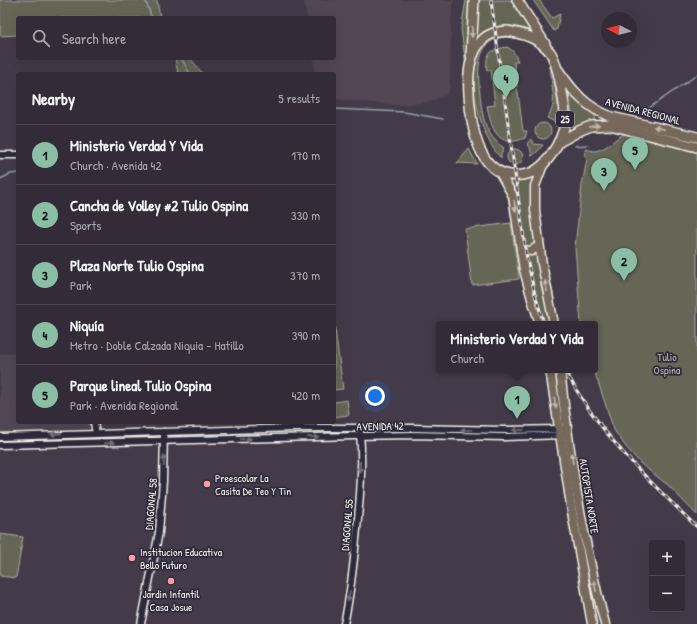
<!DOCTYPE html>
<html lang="en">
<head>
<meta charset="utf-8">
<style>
  body { margin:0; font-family:"Patrick Hand",sans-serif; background:#3e3843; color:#f1f3f6 }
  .controls { position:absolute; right:12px; bottom:12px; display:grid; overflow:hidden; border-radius:4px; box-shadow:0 4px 16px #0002 }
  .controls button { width:36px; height:36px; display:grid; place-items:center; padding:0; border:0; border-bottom:1px solid #4e4853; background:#332c38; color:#f1f3f6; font:20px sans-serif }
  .compass { position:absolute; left:601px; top:12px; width:36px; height:36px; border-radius:50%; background:#332c38; box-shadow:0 4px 16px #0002; rotate:277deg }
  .you { position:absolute; left:375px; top:396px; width:14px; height:14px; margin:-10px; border:3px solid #fff; border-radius:50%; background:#1a73e8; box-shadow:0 0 0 6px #1a73e833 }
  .badge { display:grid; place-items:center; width:26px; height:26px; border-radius:50%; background:#8abfa5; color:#111; font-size:13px; font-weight:700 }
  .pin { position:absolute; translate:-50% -33px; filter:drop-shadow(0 1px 2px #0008) }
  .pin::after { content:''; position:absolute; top:21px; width:14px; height:12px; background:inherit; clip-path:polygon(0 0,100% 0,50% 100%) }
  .popup { position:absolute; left:436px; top:321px; width:162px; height:52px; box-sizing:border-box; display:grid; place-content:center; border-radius:4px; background:#332c38; filter:drop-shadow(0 1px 3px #0005); font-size:13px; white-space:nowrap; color:#a9a7ae }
  .popup b { font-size:15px; color:#f1f3f6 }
  .popup::after { content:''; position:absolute; left:50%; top:100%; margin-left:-8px; border:8px solid transparent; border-top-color:#332c38 }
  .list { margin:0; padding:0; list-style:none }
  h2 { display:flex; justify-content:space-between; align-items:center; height:52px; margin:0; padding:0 16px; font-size:17px }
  h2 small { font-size:13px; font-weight:400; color:#a9a7ae }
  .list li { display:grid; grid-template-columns:26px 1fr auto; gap:12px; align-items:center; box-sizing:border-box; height:60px; padding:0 16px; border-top:1px solid #4e4853 }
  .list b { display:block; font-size:15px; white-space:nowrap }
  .list p { margin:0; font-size:13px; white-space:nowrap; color:#a9a7ae }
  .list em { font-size:13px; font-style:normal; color:#a9a7ae }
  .icon { flex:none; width:22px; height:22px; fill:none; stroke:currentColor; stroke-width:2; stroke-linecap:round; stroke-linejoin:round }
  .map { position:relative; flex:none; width:697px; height:624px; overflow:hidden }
  .search { position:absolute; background:#332c38; box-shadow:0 4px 16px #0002; left:16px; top:16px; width:320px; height:44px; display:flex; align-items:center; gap:10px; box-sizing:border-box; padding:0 14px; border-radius:4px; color:#a9a7ae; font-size:15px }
  .panel { position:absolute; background:#332c38; box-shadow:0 4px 16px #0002; left:16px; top:72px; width:320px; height:352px; border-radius:4px }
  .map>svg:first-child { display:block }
  .built { fill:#534754 }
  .green { fill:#656657; stroke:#acaca0 }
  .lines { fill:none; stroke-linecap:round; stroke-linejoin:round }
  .stream { stroke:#939fa8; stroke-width:1.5 }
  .tertiary-casing { stroke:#f4f1e8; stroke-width:9 }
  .primary-casing { stroke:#f4f1e8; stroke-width:11 }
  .trunk-casing { stroke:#f4f1e8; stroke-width:12 }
  .tertiary { stroke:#2f2a3d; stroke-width:6 }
  .primary { stroke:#76695c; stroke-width:8 }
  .trunk { stroke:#76695c; stroke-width:9 }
  .rail-casing { stroke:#f4f1e8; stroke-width:3 }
  .rail { stroke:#2f2a3d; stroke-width:1.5; stroke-dasharray:4.5; stroke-linecap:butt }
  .oneway { fill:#c2bbb0 }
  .oneway2 { fill:#747079 }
  .poi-dot { fill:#ff9aa2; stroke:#2f2a3d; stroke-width:1.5 }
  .labels { text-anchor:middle; stroke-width:3.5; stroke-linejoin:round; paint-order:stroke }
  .shield { fill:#2f2a3d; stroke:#b9b5b5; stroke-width:1 }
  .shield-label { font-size:10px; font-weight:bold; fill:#f4f1e8 }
  .street-label { font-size:11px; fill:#f4f1e8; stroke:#2f2a3d }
  .park-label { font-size:11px; fill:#bbb9ae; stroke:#2f2a3d }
  .poi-label { font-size:11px; fill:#f4f1e8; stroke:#2f2a3d; text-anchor:start }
</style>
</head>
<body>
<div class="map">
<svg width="697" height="624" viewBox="0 0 697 624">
  <rect width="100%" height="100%" fill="#443b4a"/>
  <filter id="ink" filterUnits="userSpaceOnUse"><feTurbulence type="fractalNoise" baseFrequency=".025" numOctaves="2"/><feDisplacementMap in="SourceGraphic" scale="8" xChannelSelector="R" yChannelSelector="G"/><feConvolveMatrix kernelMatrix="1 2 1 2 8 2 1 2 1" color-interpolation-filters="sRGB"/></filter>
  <g filter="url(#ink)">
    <g class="built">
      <path d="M304,0H454L451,19L450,88L446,95L430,102L396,105L334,99V74H315L313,58H334V18H307Z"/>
      <path d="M18,352V422H94L96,434L0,437V354Z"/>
    </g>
    <g class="green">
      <path d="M0,0H157L160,18H18V35L0,36Z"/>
      <path d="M466,0H469L466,66L461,29Z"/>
      <path d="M479,0H511L517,11L532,31C509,24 495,21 476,38Z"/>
      <path d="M533,0H539L552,18L560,14L557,29L554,31Z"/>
      <path d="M509,35L530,41L546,50L551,63L557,100L558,113L555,122L547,118C555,107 554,99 552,86C551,77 551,61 545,54C539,46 527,41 519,39C478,29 476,65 480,94C482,116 485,135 504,148L501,153V158C475,133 453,36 509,35Z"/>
      <path d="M507,47C514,50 515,55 518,61L514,62L523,131H527L525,138C497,150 491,127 487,106L495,105L491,70L487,71C485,53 490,50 507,47Z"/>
      <path d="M175,58H190L203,74H178Z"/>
      <path d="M568,86L595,113L594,121L572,130L573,123Z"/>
      <circle cx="543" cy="131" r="8"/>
      <path d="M626,133L697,150V515L669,486L641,464L626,447L614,430L594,370H595V324H581L575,247L582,185L587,159L585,156L586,149C589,150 593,151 595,151C606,150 616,137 626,133Z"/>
      <path d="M531,139L534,144L543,145L537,152L532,156L530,147L527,144Z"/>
      <circle cx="515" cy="157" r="8"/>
      <path d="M469,149L477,164L457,163Z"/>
      <path d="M502,175C513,179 522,180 534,178C528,197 532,217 535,236C539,266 545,295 551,324H542L529,283L520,224Z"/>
      <path d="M511,223L519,279L472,285L465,229Z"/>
      <path d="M334,322L343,389L334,390Z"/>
      <path d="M347,400L349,415L334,417V402Z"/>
      <path d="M0,534L23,537L16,578L0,576Z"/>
    </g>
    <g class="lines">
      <g class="stream">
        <path d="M145,0L152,18"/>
        <path d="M181,58L190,74"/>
        <path d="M334,109L404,112L443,119"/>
        <path d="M640,114L697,75"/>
        <path d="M575,146L588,145"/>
        <path d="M0,179L11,174L18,173"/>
      </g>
      <defs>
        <g id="tertiary">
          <path d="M0,155H18"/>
          <path d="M94,422L96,434"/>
          <path d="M0,437L294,428H412L505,430L562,429"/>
          <path d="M0,445L354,436L412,435L504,437L564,435"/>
          <path d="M141,624L159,532L163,481L164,432"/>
          <path d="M344,624C351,593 354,561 357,529C360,498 363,465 360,433"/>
        </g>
        <g id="primary">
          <path d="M543,165L535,186V210L542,264L554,324"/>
          <path d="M499,171L513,196L524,270L532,299L540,324"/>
          <path d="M521,250L531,251L539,246"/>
          <path d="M550,370L572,512L592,624"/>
          <path d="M560,370C569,455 583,541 605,624"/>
        </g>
        <g id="trunk">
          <path d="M517,0L545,44"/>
          <path d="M507,31C524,34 539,38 550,52C558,63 566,108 565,122C564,134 557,146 551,155C544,165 534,174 522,175C482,180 473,136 470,106C468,87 466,61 479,44C486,34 495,32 507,31Z"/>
          <path d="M471,55L474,0"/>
          <path d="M558,70C573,92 586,107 611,117L697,137"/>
          <path d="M559,142L581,130L591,126L610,125L697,147"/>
        </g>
      </defs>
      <use href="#tertiary" class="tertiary-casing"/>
      <use href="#primary" class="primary-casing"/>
      <use href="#trunk" class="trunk-casing"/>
      <use href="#tertiary" class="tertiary"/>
      <use href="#primary" class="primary"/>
      <use href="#trunk" class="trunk"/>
      <defs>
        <g id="rail">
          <path d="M491,0L526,254L535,295L544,324"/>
          <path d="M565,370C598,433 646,478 697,527"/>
        </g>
      </defs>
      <use href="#rail" class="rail-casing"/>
      <use href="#rail" class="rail"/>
    </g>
    <defs><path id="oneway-solid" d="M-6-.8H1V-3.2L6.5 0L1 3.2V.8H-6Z"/></defs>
    <g class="oneway">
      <use href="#oneway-solid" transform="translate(472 32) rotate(93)"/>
      <use href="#oneway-solid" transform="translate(594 126) rotate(-9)"/>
      <use href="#oneway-solid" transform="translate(659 128) rotate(-166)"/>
      <use href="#oneway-solid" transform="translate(515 206) rotate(80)"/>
      <use href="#oneway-solid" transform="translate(546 286) rotate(-101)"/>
      <use href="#oneway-solid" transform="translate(555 403) rotate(82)"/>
      <use href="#oneway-solid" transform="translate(572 458) rotate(-99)"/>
      <use href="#oneway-solid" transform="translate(595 586) rotate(-103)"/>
    </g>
    <g class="oneway2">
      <use href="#oneway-solid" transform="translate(466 430) rotate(-180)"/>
      <use href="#oneway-solid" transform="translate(518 430) rotate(179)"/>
      <use href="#oneway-solid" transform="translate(56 434) rotate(178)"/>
      <use href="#oneway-solid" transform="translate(313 437) rotate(-1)"/>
      <use href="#oneway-solid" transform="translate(246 439) rotate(-2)"/>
      <use href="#oneway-solid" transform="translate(109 443) rotate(-5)"/>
      <use href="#oneway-solid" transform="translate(164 461) rotate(-88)"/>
      <use href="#oneway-solid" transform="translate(360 467) rotate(92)"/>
      <use href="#oneway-solid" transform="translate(349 596) rotate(100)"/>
    </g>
  </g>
  <g class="poi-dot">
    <circle cx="207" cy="484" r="4"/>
    <circle cx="132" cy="558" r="4"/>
    <circle cx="171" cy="581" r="4"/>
  </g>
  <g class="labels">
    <rect class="shield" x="556" y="111" width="18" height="16" rx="3"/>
    <g class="shield-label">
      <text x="565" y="123">25</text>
    </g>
    <g class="street-label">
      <text transform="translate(643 111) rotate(15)" y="4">AVENIDA REGIONAL</text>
      <text transform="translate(380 426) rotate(-1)" y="4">AVENIDA 42</text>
      <text transform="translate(589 496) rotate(81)" y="4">AUTOPISTA NORTE</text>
      <text transform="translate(151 504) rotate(-85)" y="4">DIAGONAL 58</text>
      <text transform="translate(347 525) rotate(-85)" y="4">DIAGONAL 55</text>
    </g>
    <g class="park-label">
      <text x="667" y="361">Tulio<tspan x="667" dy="13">Ospina</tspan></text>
    </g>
    <g class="poi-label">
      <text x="215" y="482">Preescolar La<tspan x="215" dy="13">Casita De Teo Y Tin</tspan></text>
      <text x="140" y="556">Institucion Educativa<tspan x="140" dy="13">Bello Futuro</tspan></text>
      <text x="171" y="598" text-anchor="middle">Jardin Infantil<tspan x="171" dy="13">Casa Josue</tspan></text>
    </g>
  </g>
</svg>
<div class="controls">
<button>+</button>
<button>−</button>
</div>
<svg class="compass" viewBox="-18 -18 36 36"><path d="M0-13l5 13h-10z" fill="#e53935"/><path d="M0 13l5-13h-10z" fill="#a9a7ae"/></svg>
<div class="you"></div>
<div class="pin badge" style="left:517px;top:419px">1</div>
<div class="popup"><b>Ministerio Verdad Y Vida</b>Church</div>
<div class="pin badge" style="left:624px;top:281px">2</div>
<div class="pin badge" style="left:604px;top:191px">3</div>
<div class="pin badge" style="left:506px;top:98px">4</div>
<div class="pin badge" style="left:635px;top:170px">5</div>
<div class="search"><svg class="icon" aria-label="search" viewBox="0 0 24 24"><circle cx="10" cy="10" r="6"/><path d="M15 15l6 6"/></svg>Search here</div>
<section class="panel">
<h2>Nearby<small>5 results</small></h2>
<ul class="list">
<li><span class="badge">1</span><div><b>Ministerio Verdad Y Vida</b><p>Church · Avenida 42</p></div><em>170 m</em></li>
<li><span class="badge">2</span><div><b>Cancha de Volley #2 Tulio Ospina</b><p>Sports</p></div><em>330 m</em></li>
<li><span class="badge">3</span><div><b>Plaza Norte Tulio Ospina</b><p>Park</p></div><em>370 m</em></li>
<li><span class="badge">4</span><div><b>Niquía</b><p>Metro · Doble Calzada Niquia - Hatillo</p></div><em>390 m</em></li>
<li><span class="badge">5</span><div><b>Parque lineal Tulio Ospina</b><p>Park · Avenida Regional</p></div><em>420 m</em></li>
</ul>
</section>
</div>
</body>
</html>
